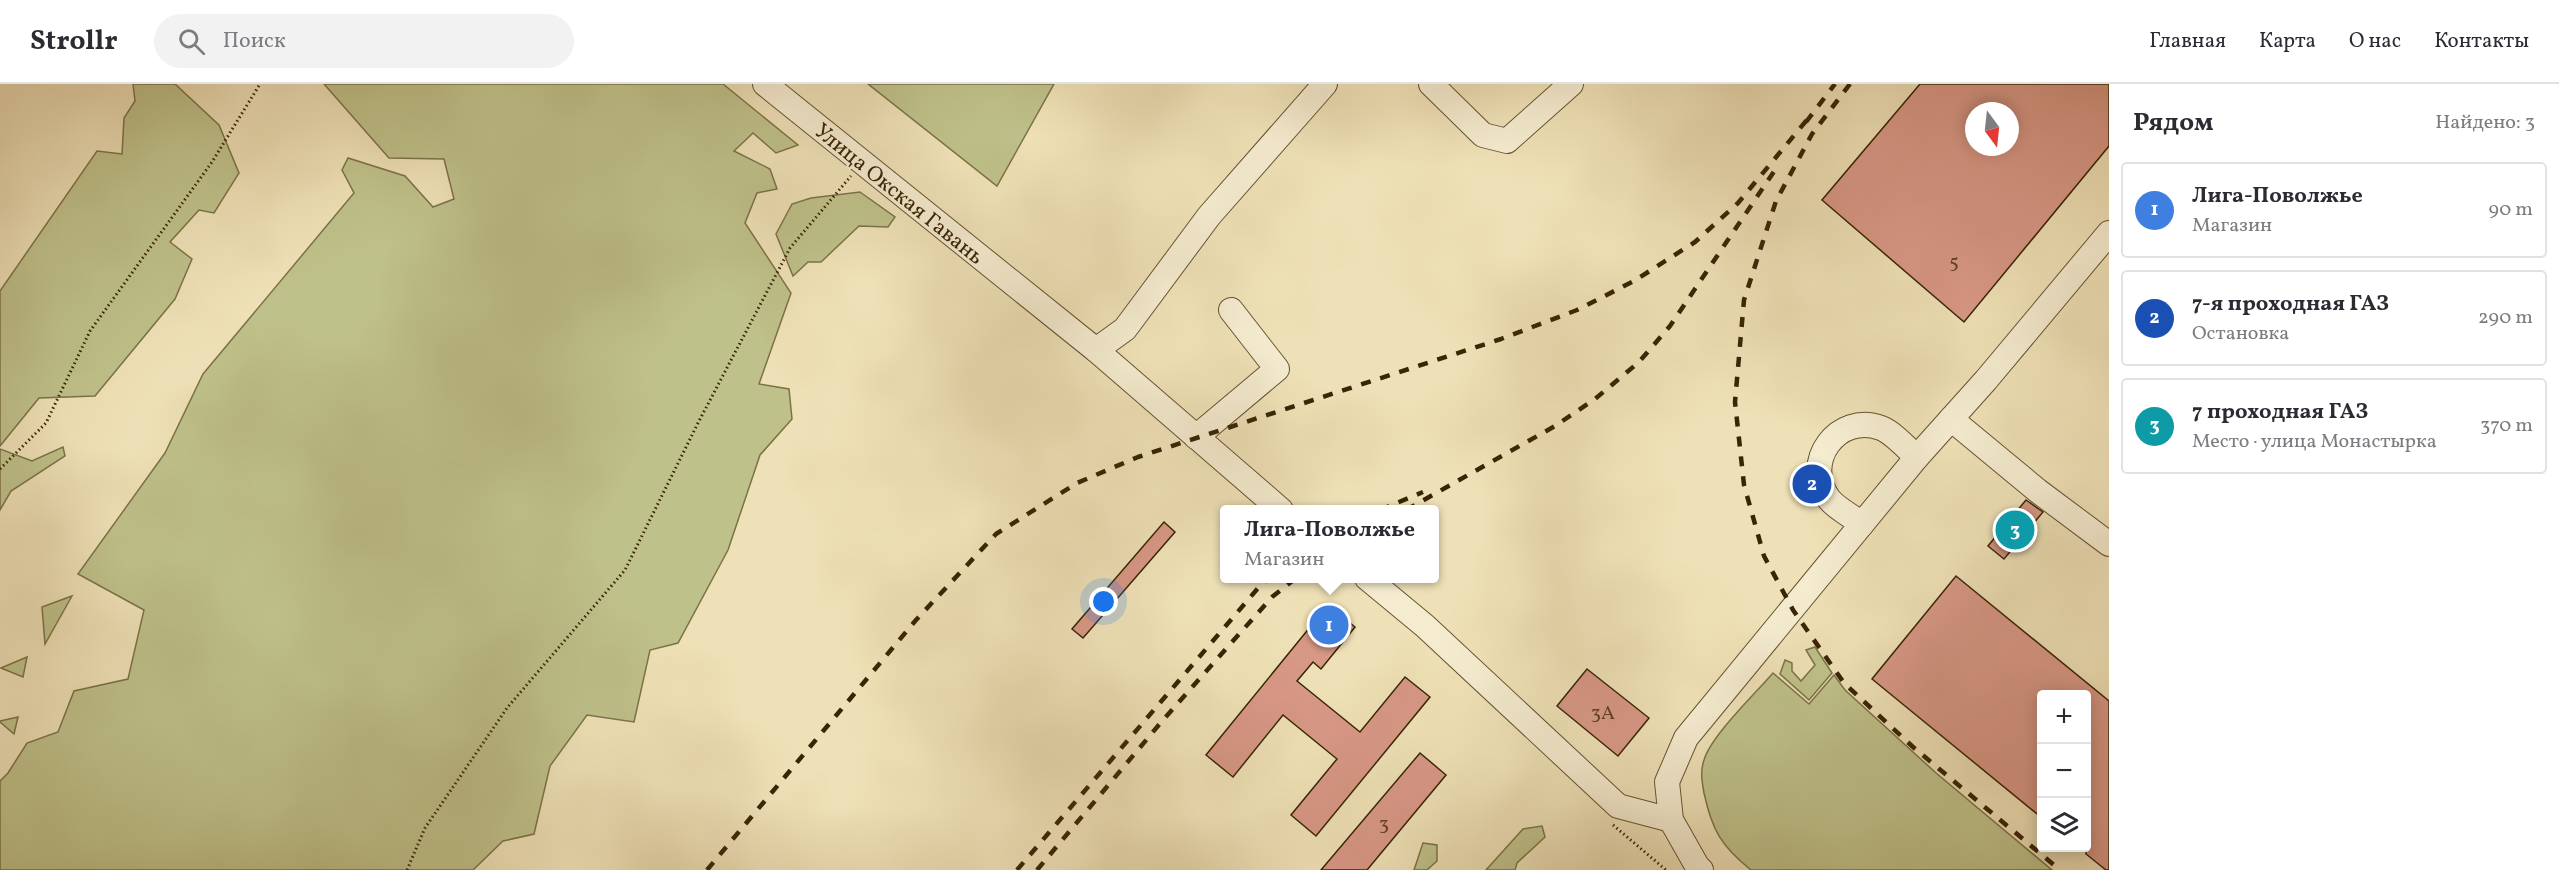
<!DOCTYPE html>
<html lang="ru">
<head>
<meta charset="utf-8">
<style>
  body { margin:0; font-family:Vollkorn,serif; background:#f2f2f3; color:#2b2b33 }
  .controls { position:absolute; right:18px; bottom:18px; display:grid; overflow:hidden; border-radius:6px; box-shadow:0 3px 15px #0003 }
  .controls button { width:54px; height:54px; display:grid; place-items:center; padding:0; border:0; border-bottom:2px solid #e1e1e2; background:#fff; color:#2b2b33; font:30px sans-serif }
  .compass { position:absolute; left:1965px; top:18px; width:54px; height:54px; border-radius:50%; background:#fff; box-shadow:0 3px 15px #0003; rotate:165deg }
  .you { position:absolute; left:1104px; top:518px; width:21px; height:21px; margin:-15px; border:4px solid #fff; border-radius:50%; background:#1a73e8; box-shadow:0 0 0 9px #1a73e833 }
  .badge { display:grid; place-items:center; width:39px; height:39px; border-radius:50%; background:#d93025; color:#fff; font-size:20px; font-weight:700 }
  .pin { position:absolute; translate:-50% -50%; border:3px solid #fff; box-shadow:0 2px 6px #0006 }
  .popup { position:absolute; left:1220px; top:421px; width:219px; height:78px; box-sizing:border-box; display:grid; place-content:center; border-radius:6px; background:#fff; filter:drop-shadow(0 2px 4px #0005); font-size:20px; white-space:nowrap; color:#7c7c81 }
  .popup b { font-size:22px; color:#2b2b33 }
  .popup::after { content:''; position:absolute; left:50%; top:100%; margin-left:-12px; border:12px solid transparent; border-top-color:#fff }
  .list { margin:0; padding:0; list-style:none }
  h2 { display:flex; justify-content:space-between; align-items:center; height:78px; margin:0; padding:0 24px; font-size:26px }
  h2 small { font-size:20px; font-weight:400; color:#7c7c81 }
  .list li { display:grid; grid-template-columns:39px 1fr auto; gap:18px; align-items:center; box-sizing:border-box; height:96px; margin:0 12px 12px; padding:0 12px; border:2px solid #e1e1e2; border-radius:6px }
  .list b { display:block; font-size:22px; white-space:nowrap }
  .list p { margin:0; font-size:20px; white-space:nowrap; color:#7c7c81 }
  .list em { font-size:20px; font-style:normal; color:#7c7c81 }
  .icon { flex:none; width:33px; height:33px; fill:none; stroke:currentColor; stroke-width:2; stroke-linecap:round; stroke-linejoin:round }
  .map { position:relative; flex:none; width:2109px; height:786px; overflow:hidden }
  header { display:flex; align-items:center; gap:36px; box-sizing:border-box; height:84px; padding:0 30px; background:#fff; border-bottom:2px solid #e1e1e2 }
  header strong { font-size:28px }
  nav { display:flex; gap:33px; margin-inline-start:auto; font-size:21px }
  .search { width:420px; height:54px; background:#f2f2f3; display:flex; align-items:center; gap:15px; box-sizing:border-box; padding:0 21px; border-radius:33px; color:#7c7c81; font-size:22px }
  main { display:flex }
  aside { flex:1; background:#fff }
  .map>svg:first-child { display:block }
  .green { fill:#bfc18a; stroke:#7c7248; stroke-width:1.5 }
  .building { fill:#d89886; stroke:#392406; stroke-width:1.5; fill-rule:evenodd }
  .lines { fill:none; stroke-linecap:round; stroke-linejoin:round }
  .minor-casing { stroke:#665332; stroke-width:26 }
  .path { stroke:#392406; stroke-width:3; stroke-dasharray:1.5 3; stroke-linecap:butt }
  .minor { stroke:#f5ecd0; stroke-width:24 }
  .rail { stroke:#392406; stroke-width:4.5; stroke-dasharray:10 10; stroke-linecap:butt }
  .labels { text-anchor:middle; stroke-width:4.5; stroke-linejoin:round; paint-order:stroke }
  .number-label { font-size:20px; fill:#614126 }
  .street-label { font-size:22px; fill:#392406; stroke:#f5ecd0 }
</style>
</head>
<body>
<header>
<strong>Strollr</strong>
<div class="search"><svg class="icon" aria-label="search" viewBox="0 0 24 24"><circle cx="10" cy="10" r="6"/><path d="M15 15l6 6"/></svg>Поиск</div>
<nav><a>Главная</a><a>Карта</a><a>О нас</a><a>Контакты</a></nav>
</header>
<main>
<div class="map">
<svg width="2109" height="786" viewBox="0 0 2109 786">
  <rect width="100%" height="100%" fill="#efe1b7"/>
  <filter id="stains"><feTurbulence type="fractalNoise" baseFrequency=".00333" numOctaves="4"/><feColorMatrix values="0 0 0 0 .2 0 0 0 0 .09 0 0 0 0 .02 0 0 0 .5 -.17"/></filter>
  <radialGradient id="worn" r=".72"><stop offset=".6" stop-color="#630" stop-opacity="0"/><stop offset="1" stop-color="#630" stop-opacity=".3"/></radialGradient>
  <g class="green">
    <path d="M133,0H175L219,41L239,89L214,129L199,126L170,158L192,175L175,215L95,312L39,314L0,362V207L97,67L122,70L124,34L135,17Z"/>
    <path d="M324,0H723L798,61L776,69L753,49L734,67L770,85L777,105L757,109L745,139L791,209L759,300L789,305L792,335L760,371L728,466L678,559L650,566L634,638L587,631L550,682L534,750L503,757L473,786H0V697L8,689L27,659L58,648L74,607L128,595L144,526L78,490L165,369L203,290L354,109L342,86L348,74L405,92L433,123L454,115L444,75L389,74Z"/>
    <path d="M868,0H1054L997,102Z"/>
    <path d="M860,108L895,133L888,143L859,142L821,178H808L793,192L776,150L792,120L811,114Z"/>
    <path d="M63,363L65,372L11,407L0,426V365L32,377Z"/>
    <path d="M72,512L45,560L42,523Z"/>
    <path d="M1815,563L1832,589L1809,616L1780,590L1785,576L1792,579V587L1801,597L1815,581L1806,566Z"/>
    <path d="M27,573L23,593L1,584Z"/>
    <path d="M1773,589L1809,620L1834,591L1845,606L1936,689L2052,786H1751C1721,762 1712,746 1704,709C1702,698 1700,687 1704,676C1711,652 1755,610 1773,589Z"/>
    <path d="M18,633L14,650L0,638V637Z"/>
    <path d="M1542,742L1545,753L1517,779L1515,786H1486L1523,745Z"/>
    <path d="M1423,759L1437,761V777L1427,786H1414Z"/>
  </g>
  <g class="building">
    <path d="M1920,0H2109V62L1964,238L1822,116ZM1974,27H2010V63H1974Z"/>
    <path d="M2026,416L2043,428L2004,475L1988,462Z"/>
    <path d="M1164,438L1175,448L1083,554L1072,545Z"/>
    <path d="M1956,492L2109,617V786H2106L2086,770V610H2042V734L1872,595Z"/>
    <path d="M1328,521L1355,543L1321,585L1313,578L1297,597L1360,648L1405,593L1430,613L1316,752L1291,731L1337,675L1283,631L1233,693L1206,671Z"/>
    <path d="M1587,585L1649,634L1618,672L1557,622Z"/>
    <path d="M1420,669L1446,691L1367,786H1321Z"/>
  </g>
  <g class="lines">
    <defs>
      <g id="minor">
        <path d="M765,0L1096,266L1281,426"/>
        <path d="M1431,0L1483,51L1507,57L1571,0"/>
        <path d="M1096,266L1125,245L1209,132L1325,0"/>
        <path d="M1951,335L2038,407L2109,460"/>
        <path d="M1196,353L1277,285L1231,226"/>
        <path d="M1862,440C1852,432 1837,425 1829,415C1801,378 1838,328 1881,344C1894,349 1907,365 1917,373"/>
        <path d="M1367,494L1425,542L1618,722L1671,736"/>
        <path d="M1701,786L1697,782L1671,736L1667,698L1686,654L1917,373L1986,296L2109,149"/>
      </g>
    </defs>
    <use href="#minor" class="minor-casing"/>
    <g class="path">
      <path d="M0,385L46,339L90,247L212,78L260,0"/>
      <path d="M1613,741L1666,786"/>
      <path d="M407,786L425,744L507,624L625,486L698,339L790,164L851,92"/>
    </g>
    <use href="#minor" class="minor"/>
    <g class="rail">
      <path d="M1850,0L1812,50L1776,117L1744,216L1735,318L1744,401L1764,472L1793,526L1844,599L1913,663L2060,786"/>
      <path d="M1806,38L1835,0"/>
      <path d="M1380,426L1423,408"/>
      <path d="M1406,426L1555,342L1595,315L1639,278L1670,242L1775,86"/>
      <path d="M707,786L916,536L996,450L1077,399L1138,373L1501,255L1577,226L1634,197L1695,158L1738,119L1811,31"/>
      <path d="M1017,786L1259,503L1269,494"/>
      <path d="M1037,786L1163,636L1272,513L1296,494"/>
    </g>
  </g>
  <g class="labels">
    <g class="number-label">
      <text x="1954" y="184">5</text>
      <text x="1603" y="635">3А</text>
      <text x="1384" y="746">3</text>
    </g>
    <g class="street-label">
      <text transform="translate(900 109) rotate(39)" y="8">Улица Окская Гавань</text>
    </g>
  </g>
  <rect width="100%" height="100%" filter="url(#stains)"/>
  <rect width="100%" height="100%" fill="url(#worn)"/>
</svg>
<div class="controls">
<button>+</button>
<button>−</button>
<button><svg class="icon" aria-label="layers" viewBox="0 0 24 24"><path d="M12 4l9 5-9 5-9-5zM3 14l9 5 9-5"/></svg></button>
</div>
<svg class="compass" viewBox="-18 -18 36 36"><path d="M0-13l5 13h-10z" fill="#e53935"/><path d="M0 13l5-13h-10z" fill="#7c7c81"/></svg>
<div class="you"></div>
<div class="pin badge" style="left:1329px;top:541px;background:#3f7fe0">1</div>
<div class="popup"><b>Лига-Поволжье</b>Магазин</div>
<div class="pin badge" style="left:1812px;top:400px;background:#1a4fb4">2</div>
<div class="pin badge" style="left:2015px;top:446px;background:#0f9aa8">3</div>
</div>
<aside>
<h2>Рядом<small>Найдено: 3</small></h2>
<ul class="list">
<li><span class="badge" style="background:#3f7fe0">1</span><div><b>Лига-Поволжье</b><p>Магазин</p></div><em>90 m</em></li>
<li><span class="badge" style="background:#1a4fb4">2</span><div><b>7-я проходная ГАЗ</b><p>Остановка</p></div><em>290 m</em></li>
<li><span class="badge" style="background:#0f9aa8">3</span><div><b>7 проходная ГАЗ</b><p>Место · улица Монастырка</p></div><em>370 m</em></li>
</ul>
</aside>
</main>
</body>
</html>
